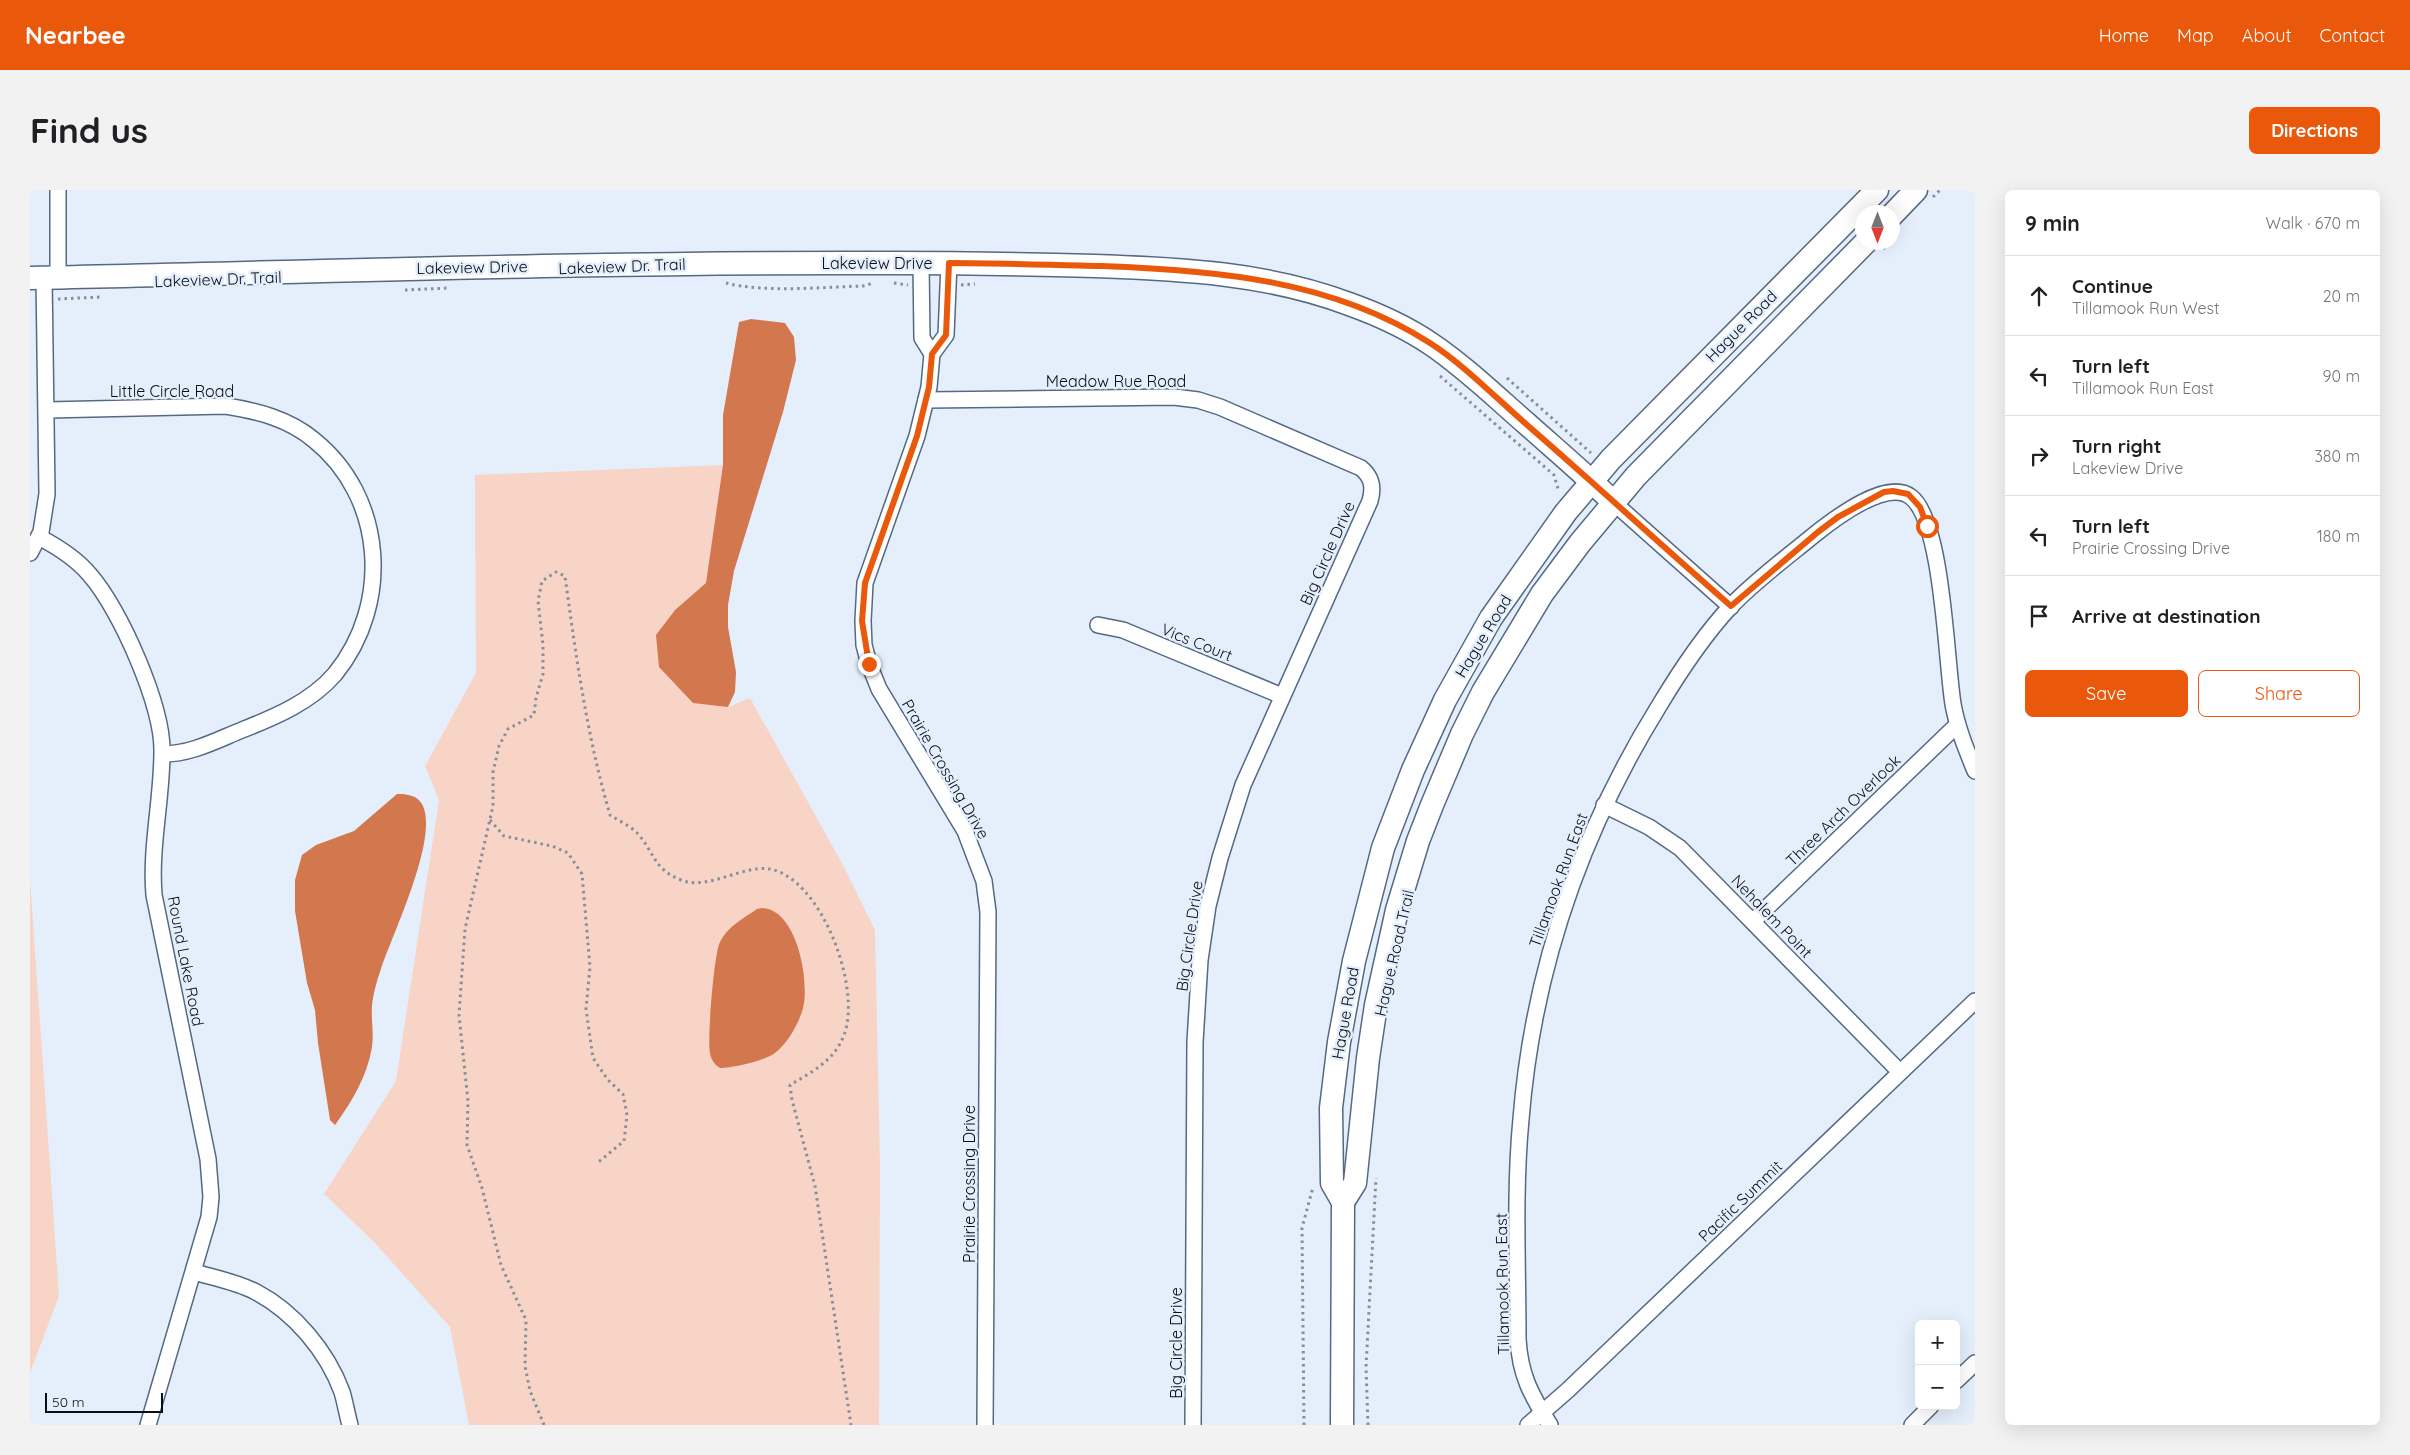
<!DOCTYPE html>
<html lang="en">
<head>
<meta charset="utf-8">
<style>
  body { margin:0; font-family:Quicksand,sans-serif; background:#f2f2f2; color:#202124 }
  .controls { position:absolute; right:15px; bottom:15px; display:grid; overflow:hidden; border-radius:8px; box-shadow:0 5px 20px #0002 }
  .controls button { width:45px; height:45px; display:grid; place-items:center; padding:0; border:0; border-bottom:1px solid #e0e0e0; background:#fff; color:#202124; font:25px sans-serif }
  .compass { position:absolute; left:1825px; top:15px; width:45px; height:45px; border-radius:50%; background:#fff; box-shadow:0 5px 20px #0002; rotate:180deg }
  .scale { position:absolute; left:15px; bottom:12px; width:118px; box-sizing:border-box; padding-left:5px; border:2px solid #060e18; border-top:0; font-size:14px; line-height:18px; white-space:nowrap; color:#060e18; -webkit-text-stroke:4px #e5effc; paint-order:stroke }
  .stop { position:absolute; width:15px; height:15px; margin:-11px; border:4px solid #ea580c; border-radius:50%; background:#fff }
  .stop.end { background:#ea580c; border-color:#fff; box-shadow:0 1px 5px #0008 }
  .list { margin:0; padding:0; list-style:none }
  h2 { display:flex; justify-content:space-between; align-items:center; height:65px; margin:0; padding:0 20px; font-size:21px }
  h2 small { font-size:16px; font-weight:400; color:#757577 }
  .list li { display:grid; grid-template-columns:32px 1fr auto; gap:15px; align-items:center; box-sizing:border-box; height:80px; padding:0 20px; border-top:1px solid #e0e0e0 }
  .list b { display:block; font-size:19px; white-space:nowrap }
  .list p { margin:0; font-size:16px; white-space:nowrap; color:#757577 }
  .list em { font-size:16px; font-style:normal; color:#757577 }
  .actions { display:flex; gap:10px; padding:15px 20px }
  .actions a { flex:1; padding:11px 0; border:1px solid #ea580c; border-radius:8px; text-align:center; font-size:18px; color:#ea580c }
  .actions .main { background:#ea580c; color:#fff }
  .icon { flex:none; width:28px; height:28px; fill:none; stroke:currentColor; stroke-width:2; stroke-linecap:round; stroke-linejoin:round }
  .map { position:relative; flex:none; width:1945px; height:1235px; overflow:hidden; border-radius:8px }
  header { display:flex; align-items:center; gap:30px; box-sizing:border-box; height:70px; padding:0 25px; background:#ea580c; color:#fff }
  header strong { font-size:24px }
  nav { display:flex; gap:28px; margin-inline-start:auto; font-size:18px }
  .intro { display:flex; align-items:center; justify-content:space-between; box-sizing:border-box; height:120px; padding:0 30px }
  h1 { margin:0; font-size:35px }
  .button { padding:12px 22px; border-radius:8px; background:#ea580c; color:#fff; font-size:18px; font-weight:700 }
  main { display:flex; gap:30px; padding:0 30px }
  aside { flex:1; background:#fff; border-radius:8px; box-shadow:0 5px 20px #0002 }
  .map>svg:first-child { display:block }
  .green { fill:#f7d4c6 }
  .water { fill:#d3774e }
  .lines { fill:none; stroke-linecap:round; stroke-linejoin:round }
  .street-casing { stroke:#546984; stroke-width:18 }
  .secondary-casing { stroke:#546984; stroke-width:25 }
  .path { stroke:#858e99; stroke-width:3; stroke-dasharray:2.5 4; stroke-linecap:butt }
  .street { stroke:#fff; stroke-width:15 }
  .secondary { stroke:#fff; stroke-width:22 }
  .route { stroke:#ea580c; stroke-width:6 }
  .labels { text-anchor:middle; stroke-width:5; stroke-linejoin:round; paint-order:stroke }
  .street-label { font-size:16px; fill:#060e18; stroke:#e5effc }
</style>
</head>
<body>
<header>
<strong>Nearbee</strong>
<nav><a>Home</a><a>Map</a><a>About</a><a>Contact</a></nav>
</header>
<div class="intro"><h1>Find us</h1><a class="button">Directions</a></div>
<main>
<div class="map">
<svg width="1945" height="1235" viewBox="0 0 1945 1235">
  <rect width="100%" height="100%" fill="#e5effc"/>
  <g class="green">
    <path d="M693,275L676,394L645,420L698,517L720,508L814,677L845,740L850,975L849,1235H439L420,1137L344,1052L294,1004L366,891L409,610L395,576L446,483L445,285Z"/>
    <path d="M0,689L29,1106L0,1183Z"/>
  </g>
  <g class="water">
    <path d="M721,129L755,133L764,147L766,170L753,222L704,381L698,415V437L706,482L705,502L698,517L663,513L629,477L626,445L645,420L676,393L693,275V225L709,132Z"/>
    <path d="M367,604C377,604 388,605 393,616C408,650 363,743 351,779C347,790 343,804 342,816C341,830 344,843 342,857C337,887 322,911 305,935L300,930L288,853L285,820L277,793L265,721V690L272,665L286,655L324,641Z"/>
    <path d="M732,718C767,719 780,791 773,818C769,833 758,853 745,863C734,871 704,878 690,878C685,875 681,870 680,863C677,850 684,763 690,752C697,737 714,728 727,719Z"/>
  </g>
  <g class="lines">
    <defs>
      <g id="street">
        <path d="M28,0V87"/>
        <path d="M891,73L892,148L902,164"/>
        <path d="M919,73L916,145L902,164L899,197L887,246L835,393L833,431L834,455L839,474L849,499L935,641L954,691L958,722L955,1235"/>
        <path d="M896,210L1144,207L1168,210L1190,217L1331,278C1342,287 1344,297 1340,311L1213,595L1190,668L1178,716L1170,770L1165,852L1163,1235"/>
        <path d="M17,220L196,216C228,221 259,229 284,250C355,307 362,414 305,484C281,512 245,527 212,540C185,551 161,564 133,564"/>
        <path d="M1583,312L1701,417"/>
        <path d="M9,347C28,357 46,368 60,385C90,419 133,516 132,562C132,610 120,657 124,705L178,969L181,1007L179,1027L118,1235"/>
        <path d="M0,363L11,342L17,304L14,87"/>
        <path d="M1068,435L1093,440L1252,506"/>
        <path d="M1574,615L1619,637L1650,658L1870,882"/>
        <path d="M1723,731L1927,535"/>
        <path d="M164,1082C185,1088 207,1092 226,1102C264,1122 297,1161 312,1202C315,1212 317,1224 320,1235"/>
        <path d="M1926,1191L1945,1173"/>
        <path d="M1498,1235L1538,1200L1945,811"/>
        <path d="M1520,1235C1501,1205 1490,1185 1488,1149C1488,1076 1484,1002 1491,929C1503,781 1551,642 1629,516C1650,481 1673,446 1701,416C1726,390 1756,368 1784,345C1804,329 1857,288 1881,307C1913,332 1916,471 1923,514C1927,537 1936,559 1945,581"/>
        <path d="M1882,1235L1901,1216"/>
      </g>
      <g id="secondary">
        <path d="M1862,25L1886,0"/>
        <path d="M0,88C286,82 571,72 857,73C926,73 996,74 1065,76C1151,79 1237,83 1319,114C1347,124 1376,137 1401,154C1435,177 1466,207 1497,234C1526,260 1556,285 1583,312"/>
        <path d="M1313,1012L1325,993L1338,868L1346,815L1367,720L1388,651L1402,615L1432,544L1453,502L1512,404L1550,353L1606,286L1836,52"/>
        <path d="M1312,1235L1313,1012L1302,993L1301,918L1309,852L1324,771L1353,658L1383,580L1415,510L1461,428L1536,322L1581,269L1847,0"/>
      </g>
    </defs>
    <use href="#street" class="street-casing"/>
    <use href="#secondary" class="secondary-casing"/>
    <g class="path">
      <path d="M1903,7L1910,0"/>
      <path d="M1862,50L1869,42"/>
      <path d="M1853,59L1860,52"/>
      <path d="M696,93C735,103 791,97 833,96L844,93"/>
      <path d="M864,93L878,95"/>
      <path d="M931,95L945,94"/>
      <path d="M375,100L419,98"/>
      <path d="M28,109L72,107"/>
      <path d="M1410,186L1524,285L1529,302"/>
      <path d="M1477,188L1561,263"/>
      <path d="M460,630L474,646L522,656L538,663L552,684L560,777L556,819L563,868L578,890L593,904L597,925L594,951L566,974"/>
      <path d="M514,1235L500,1201L495,1176L496,1130L471,1075L452,998L437,955L438,911L429,825L435,739L463,616V582L469,556L478,539L504,525L506,508L513,484V455L508,411L512,391L526,382L535,386C546,467 557,546 580,625C589,631 601,636 608,644C625,663 623,679 651,690C678,701 714,674 740,679C792,689 832,799 814,845C805,870 782,882 760,895L762,910L785,996L821,1235"/>
      <path d="M1274,1235L1272,1038L1283,997"/>
      <path d="M1338,1235L1336,1177L1346,988"/>
    </g>
    <use href="#street" class="street"/>
    <use href="#secondary" class="secondary"/>
  </g>
  <g class="lines">
    <path class="route" d="M839,474L832,431L835,393L887,246L899,197L902,164L916,145L919,73C970,73 1020,75 1071,76C1185,80 1302,90 1400,153C1433,174 1466,208 1496,234C1565,294 1632,356 1701,416L1788,342L1808,327L1854,302L1863,301L1878,304L1890,317L1897,336"/>
  </g>
  <g class="labels">
    <g class="street-label">
      <text x="847" y="79">Lakeview Drive</text>
      <text transform="translate(592 76) rotate(-2)" y="6">Lakeview Dr. Trail</text>
      <text transform="translate(442 77) rotate(-1)" y="6">Lakeview Drive</text>
      <text transform="translate(188 89) rotate(-2)" y="6">Lakeview Dr. Trail</text>
      <text transform="translate(1711 136) rotate(-45)" y="6">Hague Road</text>
      <text x="1086" y="197">Meadow Rue Road</text>
      <text x="142" y="207">Little Circle Road</text>
      <text transform="translate(1297 363) rotate(-66)" y="6">Big Circle Drive</text>
      <text transform="translate(1453 446) rotate(-59)" y="6">Hague Road</text>
      <text transform="translate(1167 452) rotate(22)" y="6">Vics Court</text>
      <text transform="translate(916 579) rotate(60)" y="6">Prairie Crossing Drive</text>
      <text transform="translate(1813 620) rotate(-44)" y="6">Three Arch Overlook</text>
      <text transform="translate(1528 690) rotate(-70)" y="6">Tillamook Run East</text>
      <text transform="translate(1742 726) rotate(46)" y="6">Nehalem Point</text>
      <text transform="translate(1159 746) rotate(-82)" y="6">Big Circle Drive</text>
      <text transform="translate(1364 763) rotate(-77)" y="6">Hague Road Trail</text>
      <text transform="translate(156 771) rotate(79)" y="6">Round Lake Road</text>
      <text transform="translate(1315 823) rotate(-80)" y="6">Hague Road</text>
      <text transform="translate(939 994) rotate(-90)" y="6">Prairie Crossing Drive</text>
      <text transform="translate(1710 1011) rotate(-44)" y="6">Pacific Summit</text>
      <text transform="translate(1472 1094) rotate(-91)" y="6">Tillamook Run East</text>
      <text transform="translate(1146 1153) rotate(-90)" y="6">Big Circle Drive</text>
    </g>
  </g>
</svg>
<div class="controls">
<button>+</button>
<button>−</button>
</div>
<svg class="compass" viewBox="-18 -18 36 36"><path d="M0-13l5 13h-10z" fill="#e53935"/><path d="M0 13l5-13h-10z" fill="#757577"/></svg>
<div class="scale">50 m</div>
<div class="stop" style="left:1897px;top:336px"></div>
<div class="stop end" style="left:839px;top:474px"></div>
</div>
<aside>
<h2>9 min<small>Walk · 670 m</small></h2>
<ul class="list">
<li><svg class="icon" aria-label="ahead" viewBox="0 0 24 24"><path d="M12 20V5M6 11l6-6 6 6"/></svg><div><b>Continue</b><p>Tillamook Run West</p></div><em>20 m</em></li>
<li><svg class="icon" aria-label="left" viewBox="0 0 24 24"><path d="M17 20v-9H6M10 6l-5 5 5 5"/></svg><div><b>Turn left</b><p>Tillamook Run East</p></div><em>90 m</em></li>
<li><svg class="icon" aria-label="right" viewBox="0 0 24 24"><path d="M7 20v-9h11M14 6l5 5-5 5"/></svg><div><b>Turn right</b><p>Lakeview Drive</p></div><em>380 m</em></li>
<li><svg class="icon" aria-label="left" viewBox="0 0 24 24"><path d="M17 20v-9H6M10 6l-5 5 5 5"/></svg><div><b>Turn left</b><p>Prairie Crossing Drive</p></div><em>180 m</em></li>
<li><svg class="icon" aria-label="arrive" viewBox="0 0 24 24"><path d="M6 21V4h12l-3 4 3 4H6"/></svg><div><b>Arrive at destination</b></div></li>
</ul>
<div class="actions"><a class="main">Save</a><a>Share</a></div>
</aside>
</main>
</body>
</html>
